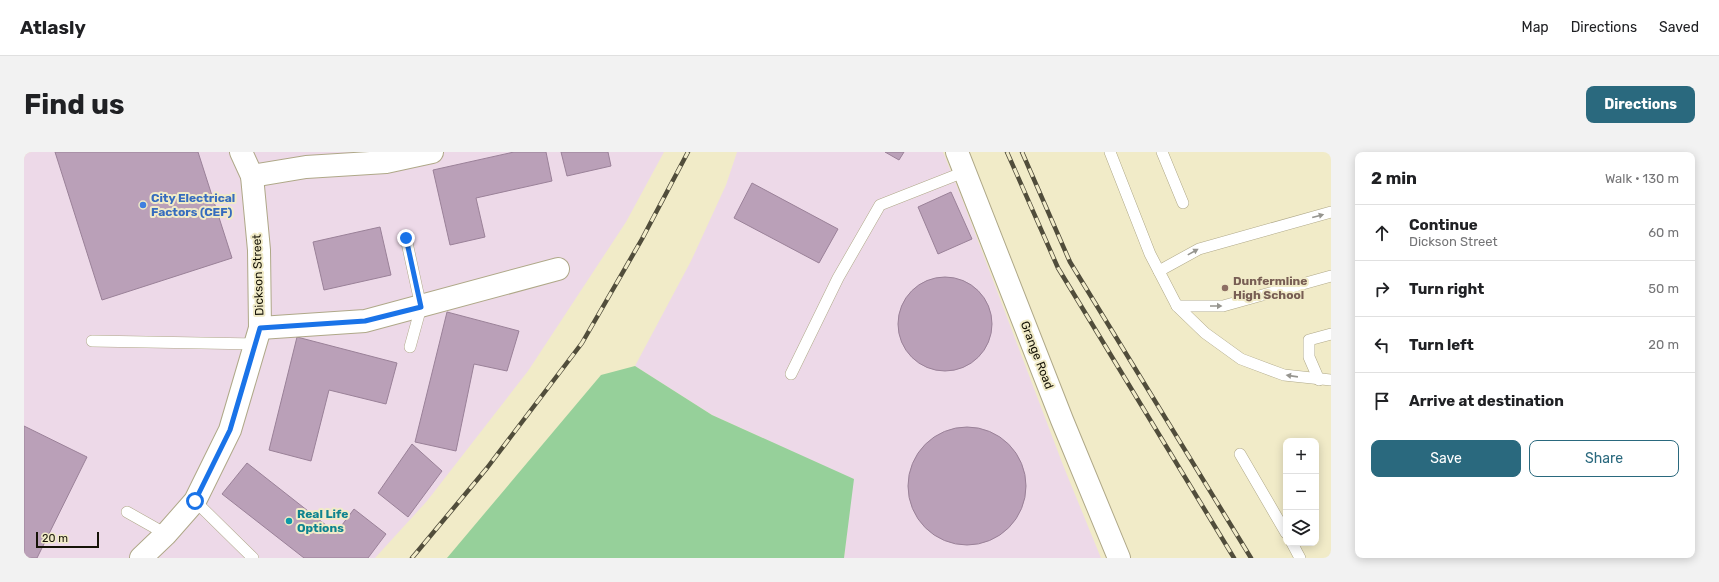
<!DOCTYPE html>
<html lang="en">
<head>
<meta charset="utf-8">
<style>
  body { margin:0; font-family:Rubik,sans-serif; background:#f2f2f2; color:#202124 }
  .controls { position:absolute; right:12px; bottom:12px; display:grid; overflow:hidden; border-radius:8px; box-shadow:0 2px 10px #0003 }
  .controls button { width:36px; height:36px; display:grid; place-items:center; padding:0; border:0; border-bottom:1px solid #e0e0e0; background:#fff; color:#202124; font:20px sans-serif }
  .scale { position:absolute; left:12px; bottom:10px; width:63px; box-sizing:border-box; padding-left:4px; border:2px solid #161307; border-top:0; font-size:11px; line-height:14px; white-space:nowrap; color:#161307; -webkit-text-stroke:3px #f1ebc8; paint-order:stroke }
  .stop { position:absolute; width:12px; height:12px; margin:-9px; border:3px solid #1a73e8; border-radius:50%; background:#fff }
  .stop.end { background:#1a73e8; border-color:#fff; box-shadow:0 1px 4px #0008 }
  .list { margin:0; padding:0; list-style:none }
  h2 { display:flex; justify-content:space-between; align-items:center; height:52px; margin:0; padding:0 16px; font-size:17px }
  h2 small { font-size:13px; font-weight:400; color:#757577 }
  .list li { display:grid; grid-template-columns:26px 1fr auto; gap:12px; align-items:center; box-sizing:border-box; height:56px; padding:0 16px; border-top:1px solid #e0e0e0 }
  .list b { display:block; font-size:15px; white-space:nowrap }
  .list p { margin:0; font-size:13px; white-space:nowrap; color:#757577 }
  .list em { font-size:13px; font-style:normal; color:#757577 }
  .actions { display:flex; gap:8px; padding:12px 16px }
  .actions a { flex:1; padding:9px 0; border:1px solid #2a697e; border-radius:8px; text-align:center; font-size:14px; color:#2a697e }
  .actions .main { background:#2a697e; color:#fff }
  .icon { flex:none; width:22px; height:22px; fill:none; stroke:currentColor; stroke-width:2; stroke-linecap:round; stroke-linejoin:round }
  .map { position:relative; flex:none; width:1307px; height:406px; overflow:hidden; border-radius:8px }
  header { display:flex; align-items:center; gap:24px; box-sizing:border-box; height:56px; padding:0 20px; background:#fff; border-bottom:1px solid #e0e0e0 }
  header strong { font-size:19px }
  nav { display:flex; gap:22px; margin-inline-start:auto; font-size:14px }
  .intro { display:flex; align-items:center; justify-content:space-between; box-sizing:border-box; height:96px; padding:0 24px }
  h1 { margin:0; font-size:28px }
  .button { padding:10px 18px; border-radius:8px; background:#2a697e; color:#fff; font-size:14px; font-weight:700 }
  main { display:flex; gap:24px; padding:0 24px }
  aside { flex:1; background:#fff; border-radius:8px; box-shadow:0 2px 10px #0003 }
  .map>svg:first-child { display:block }
  .industrial { fill:#edd9e8 }
  .green { fill:#96d09a }
  .building { fill:#baa0b8; stroke:#9a8198 }
  .lines { fill:none; stroke-linecap:round; stroke-linejoin:round }
  .service-casing { stroke:#afa888; stroke-width:12 }
  .minor-casing { stroke:#afa888; stroke-width:24 }
  .tertiary-casing { stroke:#afa888; stroke-width:24 }
  .service { stroke:#fff; stroke-width:11 }
  .minor { stroke:#fff; stroke-width:22 }
  .tertiary { stroke:#fff; stroke-width:22 }
  .rail-casing { stroke:#514d3b; stroke-width:4.5 }
  .rail { stroke:#f1ebc8; stroke-width:3; stroke-dasharray:9; stroke-linecap:butt }
  .oneway { fill:#96958f }
  .route { stroke:#1a73e8; stroke-width:5 }
  .shop-dot { fill:#3f7fe0; stroke:#f1ebc8; stroke-width:1.5 }
  .education-dot { fill:#8d6e63; stroke:#f1ebc8; stroke-width:1.5 }
  .culture-dot { fill:#0f9aa8; stroke:#f1ebc8; stroke-width:1.5 }
  .labels { text-anchor:middle; stroke-width:4; stroke-linejoin:round; paint-order:stroke }
  .shop-label { font-size:12px; font-weight:bold; fill:#366cbe; stroke:#f1ebc8; text-anchor:start }
  .street-label { font-size:12px; fill:#161307; stroke:#f1ebc8 }
  .education-label { font-size:12px; font-weight:bold; fill:#785e54; stroke:#f1ebc8; text-anchor:start }
  .culture-label { font-size:12px; font-weight:bold; fill:#0d838f; stroke:#f1ebc8; text-anchor:start }
</style>
</head>
<body>
<header>
<strong>Atlasly</strong>
<nav><a>Map</a><a>Directions</a><a>Saved</a></nav>
</header>
<div class="intro"><h1>Find us</h1><a class="button">Directions</a></div>
<main>
<div class="map">
<svg width="1307" height="406" viewBox="0 0 1307 406">
  <rect width="100%" height="100%" fill="#f1ebc8"/>
  <g class="industrial">
    <path d="M0,0H640L602,70L504,219L403,349L351,406H0Z"/>
    <path d="M713,0H919L939,49L1039,313L1077,406H820L829,327L688,263L611,214L667,109L702,33Z"/>
  </g>
  <path class="green" d="M611,214L688,263L830,327L820,406H423L577,223Z"/>
  <g class="building">
    <path d="M31,0H174L208,106L78,148Z"/>
    <path d="M490,0H522L528,29L452,46L461,85L426,93L409,18Z"/>
    <path d="M537,0H584L587,14L543,24Z"/>
    <path d="M861,0H880L875,8Z"/>
    <path d="M728,31L814,77L795,111L710,66Z"/>
    <path d="M927,40L948,87L914,102L894,55Z"/>
    <path d="M356,75L367,123L300,138L289,90Z"/>
    <circle cx="921" cy="172" r="47"/>
    <path d="M423,160L495,179L483,219L450,212L432,299L391,290Z"/>
    <path d="M273,185L373,211L362,252L305,238L287,309L245,298Z"/>
    <path d="M0,274L63,305L13,406H0Z"/>
    <circle cx="943" cy="334" r="59"/>
    <path d="M388,292L418,319L384,365L354,341Z"/>
    <path d="M223,311L312,381L330,357L362,382L344,406H280L198,342Z"/>
  </g>
  <g class="lines">
    <defs>
      <g id="service">
        <path d="M1086,0L1126,102L1153,154L1181,181L1217,207L1260,223L1307,228"/>
        <path d="M1138,0L1159,51"/>
        <path d="M382,86L397,155L386,195"/>
        <path d="M1135,119L1175,97L1307,60"/>
        <path d="M1153,154H1199L1307,124"/>
        <path d="M68,189L232,192"/>
        <path d="M767,222L814,126L856,53L940,20"/>
        <path d="M1295,228L1285,205V188L1307,182"/>
        <path d="M1216,302L1262,381"/>
        <path d="M171,349L229,406"/>
        <path d="M103,360L142,382"/>
        <path d="M1268,391L1276,406"/>
      </g>
      <g id="minor">
        <path d="M228,24L282,15L362,10L408,0"/>
        <path d="M236,176L341,169L534,117"/>
        <path d="M117,406L142,382L171,349L206,278L236,176L235,98L228,24L217,0"/>
      </g>
      <path id="tertiary" d="M933,0L1038,268L1095,406"/>
    </defs>
    <use href="#service" class="service-casing"/>
    <use href="#minor" class="minor-casing"/>
    <use href="#tertiary" class="tertiary-casing"/>
    <use href="#service" class="service"/>
    <use href="#minor" class="minor"/>
    <use href="#tertiary" class="tertiary"/>
    <defs>
      <g id="rail">
        <path d="M983,0L1034,116L1210,406"/>
        <path d="M998,0L1046,110L1227,406"/>
        <path d="M388,406L463,316L558,191L618,87L664,0"/>
      </g>
    </defs>
    <use href="#rail" class="rail-casing"/>
    <use href="#rail" class="rail"/>
  </g>
  <defs><path id="oneway-solid" d="M-6-.8H1V-3.2L6.5 0L1 3.2V.8H-6Z"/></defs>
  <g class="oneway">
    <use href="#oneway-solid" transform="translate(1294 64) rotate(-15)"/>
    <use href="#oneway-solid" transform="translate(1169 100) rotate(-29)"/>
    <use href="#oneway-solid" transform="translate(1192 154)"/>
    <use href="#oneway-solid" transform="translate(1268 224) rotate(-172)"/>
  </g>
  <g class="lines">
    <path class="route" d="M171,349L206,278L236,176L341,169L397,155L382,86"/>
  </g>
  <circle class="shop-dot" cx="119" cy="53" r="4"/>
  <circle class="education-dot" cx="1201" cy="136" r="4"/>
  <circle class="culture-dot" cx="265" cy="369" r="4"/>
  <g class="labels">
    <g class="shop-label">
      <text x="127" y="50">City Electrical<tspan x="127" dy="14">Factors (CEF)</tspan></text>
    </g>
    <g class="street-label">
      <text transform="translate(234 123) rotate(-92)" y="4">Dickson Street</text>
      <text transform="translate(1013 203) rotate(69)" y="4">Grange Road</text>
    </g>
    <g class="education-label">
      <text x="1209" y="133">Dunfermline<tspan x="1209" dy="14">High School</tspan></text>
    </g>
    <g class="culture-label">
      <text x="273" y="366">Real Life<tspan x="273" dy="14">Options</tspan></text>
    </g>
  </g>
</svg>
<div class="controls">
<button>+</button>
<button>−</button>
<button><svg class="icon" aria-label="layers" viewBox="0 0 24 24"><path d="M12 4l9 5-9 5-9-5zM3 14l9 5 9-5"/></svg></button>
</div>
<div class="scale">20 m</div>
<div class="stop" style="left:171px;top:349px"></div>
<div class="stop end" style="left:382px;top:86px"></div>
</div>
<aside>
<h2>2 min<small>Walk · 130 m</small></h2>
<ul class="list">
<li><svg class="icon" aria-label="ahead" viewBox="0 0 24 24"><path d="M12 20V5M6 11l6-6 6 6"/></svg><div><b>Continue</b><p>Dickson Street</p></div><em>60 m</em></li>
<li><svg class="icon" aria-label="right" viewBox="0 0 24 24"><path d="M7 20v-9h11M14 6l5 5-5 5"/></svg><div><b>Turn right</b></div><em>50 m</em></li>
<li><svg class="icon" aria-label="left" viewBox="0 0 24 24"><path d="M17 20v-9H6M10 6l-5 5 5 5"/></svg><div><b>Turn left</b></div><em>20 m</em></li>
<li><svg class="icon" aria-label="arrive" viewBox="0 0 24 24"><path d="M6 21V4h12l-3 4 3 4H6"/></svg><div><b>Arrive at destination</b></div></li>
</ul>
<div class="actions"><a class="main">Save</a><a>Share</a></div>
</aside>
</main>
</body>
</html>
